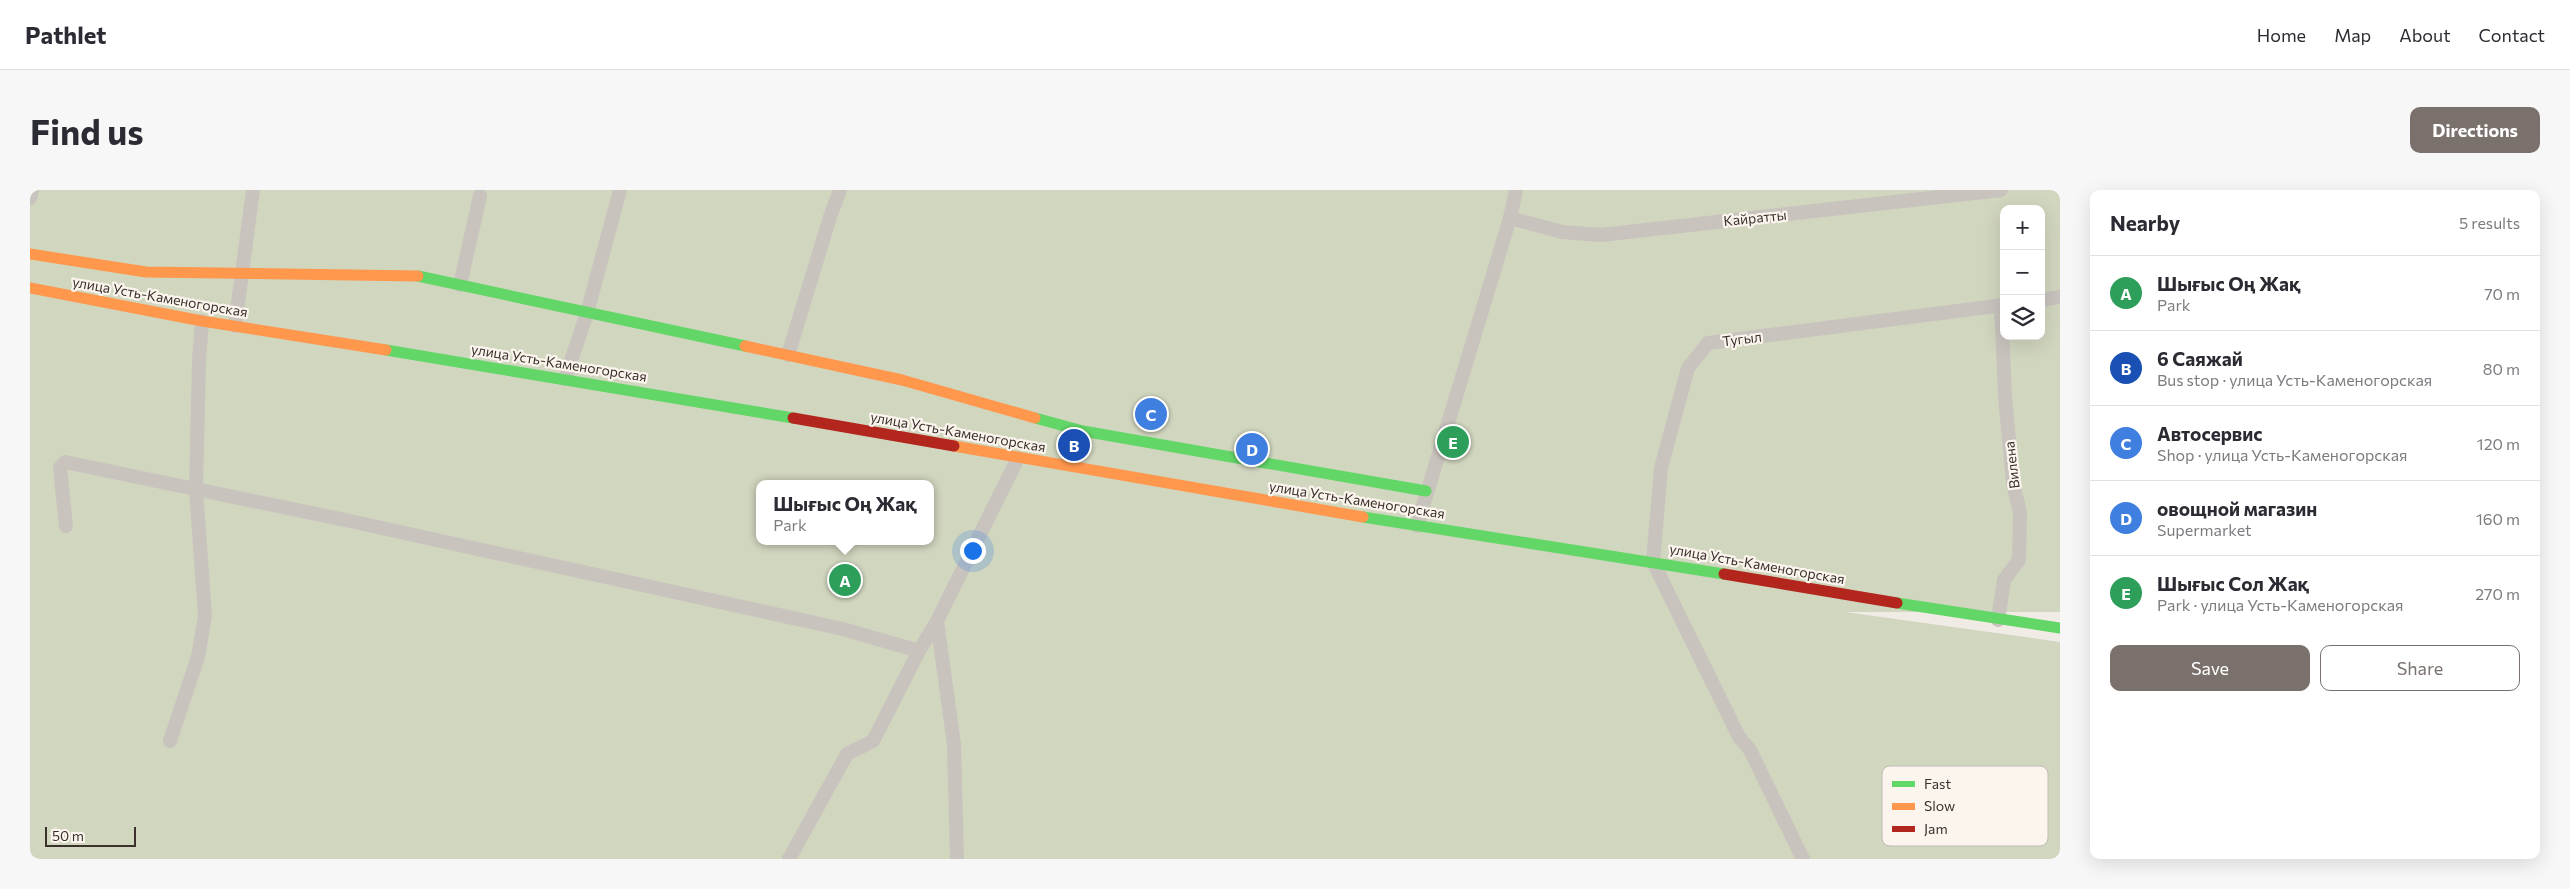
<!DOCTYPE html>
<html lang="en">
<head>
<meta charset="utf-8">
<style>
  body { margin:0; font-family:Commissioner,sans-serif; background:#f7f7f7; color:#2b2b33 }
  .controls { position:absolute; right:15px; top:15px; display:grid; overflow:hidden; border-radius:10px; box-shadow:0 5px 20px #0002 }
  .controls button { width:45px; height:45px; display:grid; place-items:center; padding:0; border:0; border-bottom:1px solid #e1e1e2; background:#fff; color:#2b2b33; font:25px sans-serif }
  .scale { position:absolute; left:15px; bottom:12px; width:91px; box-sizing:border-box; padding-left:5px; border:2px solid #3b302b; border-top:0; font-size:14px; line-height:18px; white-space:nowrap; color:#3b302b; -webkit-text-stroke:4px #fbf5ee; paint-order:stroke }
  .you { position:absolute; left:942px; top:360px; width:18px; height:18px; margin:-12px; border:4px solid #fff; border-radius:50%; background:#1a73e8; box-shadow:0 0 0 8px #1a73e833 }
  .badge { display:grid; place-items:center; width:32px; height:32px; border-radius:50%; background:#7a716c; color:#fff; font-size:16px; font-weight:700 }
  .pin { position:absolute; translate:-50% -50%; border:2px solid #fff; box-shadow:0 1px 5px #0006 }
  .popup { position:absolute; left:726px; top:290px; width:178px; height:65px; box-sizing:border-box; display:grid; place-content:center; border-radius:10px; background:#fff; filter:drop-shadow(0 1px 4px #0005); font-size:16px; white-space:nowrap; color:#7c7c81 }
  .popup b { font-size:19px; color:#2b2b33 }
  .popup::after { content:''; position:absolute; left:50%; top:100%; margin-left:-10px; border:10px solid transparent; border-top-color:#fff }
  .list { margin:0; padding:0; list-style:none }
  h2 { display:flex; justify-content:space-between; align-items:center; height:65px; margin:0; padding:0 20px; font-size:21px }
  h2 small { font-size:16px; font-weight:400; color:#7c7c81 }
  .list li { display:grid; grid-template-columns:32px 1fr auto; gap:15px; align-items:center; box-sizing:border-box; height:75px; padding:0 20px; border-top:1px solid #e1e1e2 }
  .list b { display:block; font-size:19px; white-space:nowrap }
  .list p { margin:0; font-size:16px; white-space:nowrap; color:#7c7c81 }
  .list em { font-size:16px; font-style:normal; color:#7c7c81 }
  .actions { display:flex; gap:10px; padding:15px 20px }
  .actions a { flex:1; padding:11px 0; border:1px solid #7a716c; border-radius:10px; text-align:center; font-size:18px; color:#7a716c }
  .actions .main { background:#7a716c; color:#fff }
  .icon { flex:none; width:28px; height:28px; fill:none; stroke:currentColor; stroke-width:2; stroke-linecap:round; stroke-linejoin:round }
  .map { position:relative; flex:none; width:2030px; height:669px; overflow:hidden; border-radius:10px }
  header { display:flex; align-items:center; gap:30px; box-sizing:border-box; height:70px; padding:0 25px; background:#fff; border-bottom:1px solid #e1e1e2 }
  header strong { font-size:24px }
  nav { display:flex; gap:28px; margin-inline-start:auto; font-size:18px }
  .intro { display:flex; align-items:center; justify-content:space-between; box-sizing:border-box; height:120px; padding:0 30px }
  h1 { margin:0; font-size:35px }
  .button { padding:12px 22px; border-radius:10px; background:#7a716c; color:#fff; font-size:18px; font-weight:700 }
  main { display:flex; gap:30px; padding:0 30px }
  aside { flex:1; background:#fff; border-radius:10px; box-shadow:0 5px 20px #0002 }
  .map>svg:first-child { display:block }
  .green { fill:#d1d6bf; fill-rule:evenodd }
  .lines { fill:none; stroke-linecap:round; stroke-linejoin:round }
  .street { stroke:#c9c3be; stroke-width:14 }
  .fast { stroke:#63d668; stroke-width:11 }
  .slow { stroke:#ff974d; stroke-width:11 }
  .jam { stroke:#b3261e; stroke-width:11 }
  .labels { text-anchor:middle; stroke-width:4.5; stroke-linejoin:round; paint-order:stroke }
  .street-label { font-size:14px; fill:#3b302b; stroke:#fbf5ee }
  .key { fill:#fbf5ee; stroke:#c1bab4; stroke-width:1 }
  .key-label { font-size:14px; fill:#3b302b }
</style>
</head>
<body>
<header>
<strong>Pathlet</strong>
<nav><a>Home</a><a>Map</a><a>About</a><a>Contact</a></nav>
</header>
<div class="intro"><h1>Find us</h1><a class="button">Directions</a></div>
<main>
<div class="map">
<svg width="2030" height="669" viewBox="0 0 2030 669">
  <rect width="100%" height="100%" fill="#f0ebe5"/>
  <path class="green" d="M0,0H2030V422H1815L2030,452V669H0ZM1974,19H2011V146H1974ZM730,294H900V351H730Z"/>
  <g class="lines">
    <g class="street">
      <path d="M0,8L2,0"/>
      <path d="M1480,28L1532,42L1571,45L1971,0"/>
      <path d="M430,95L450,6"/>
      <path d="M2011,110L2030,107"/>
      <path d="M205,136L223,0"/>
      <path d="M758,165L800,27L810,0"/>
      <path d="M535,189L557,123L590,0"/>
      <path d="M36,336L30,278L35,272L320,331L813,439L889,461"/>
      <path d="M1387,336L1480,28L1486,0"/>
      <path d="M1968,430L1974,390L1989,370L1990,322L1983,294L1975,206L1971,115"/>
      <path d="M907,431L924,554L927,669"/>
      <path d="M140,551L168,467L175,426L166,299L169,170L172,131"/>
      <path d="M759,669L817,564L843,551L889,461L907,431L988,268"/>
      <path d="M1773,669L1720,560L1709,547L1623,372L1631,278L1658,178L1678,153L1974,115"/>
    </g>
    <g class="fast">
      <path d="M388,86L715,156"/>
      <path d="M356,160L763,228"/>
      <path d="M1005,228L1053,241L1396,301"/>
      <path d="M1333,327L1694,384"/>
      <path d="M1867,413L2030,438"/>
    </g>
    <g class="slow">
      <path d="M0,64L116,82L388,86"/>
      <path d="M0,98L172,131L356,160"/>
      <path d="M715,156L872,190L1005,228"/>
      <path d="M924,256L1333,327"/>
    </g>
    <g class="jam">
      <path d="M763,228L924,256"/>
      <path d="M1694,384L1867,413"/>
    </g>
  </g>
  <g class="labels">
    <g class="street-label">
      <text transform="translate(1725 28) rotate(-6)" y="5">Кайратты</text>
      <text transform="translate(130 107) rotate(10)" y="5">улица Усть-Каменогорская</text>
      <text transform="translate(1712 149) rotate(-7)" y="5">Тугыл</text>
      <text transform="translate(529 173) rotate(9)" y="5">улица Усть-Каменогорская</text>
      <text transform="translate(928 242) rotate(10)" y="5">улица Усть-Каменогорская</text>
      <text transform="translate(1982 275) rotate(-97)" y="5">Вилена</text>
      <text transform="translate(1327 310) rotate(9)" y="5">улица Усть-Каменогорская</text>
      <text transform="translate(1727 374) rotate(10)" y="5">улица Усть-Каменогорская</text>
    </g>
  </g>
  <rect x="1852" y="576" width="166" height="80" rx="8" class="key"/>
  <rect x="1862" y="591" width="23" height="6" fill="#63d668"/>
  <rect x="1862" y="613" width="23" height="7" fill="#ff974d"/>
  <rect x="1862" y="636" width="23" height="6" fill="#b3261e"/>
  <g class="key-label">
    <text x="1894" y="599">Fast</text>
    <text x="1894" y="621">Slow</text>
    <text x="1894" y="644">Jam</text>
  </g>
</svg>
<div class="controls">
<button>+</button>
<button>−</button>
<button><svg class="icon" aria-label="layers" viewBox="0 0 24 24"><path d="M12 4l9 5-9 5-9-5zM3 14l9 5 9-5"/></svg></button>
</div>
<div class="scale">50 m</div>
<div class="you"></div>
<div class="pin badge" style="left:815px;top:390px;background:#2e9e5b">A</div>
<div class="popup"><b>Шығыс Оң Жақ</b>Park</div>
<div class="pin badge" style="left:1044px;top:255px;background:#1a4fb4">B</div>
<div class="pin badge" style="left:1121px;top:224px;background:#3f7fe0">C</div>
<div class="pin badge" style="left:1222px;top:259px;background:#3f7fe0">D</div>
<div class="pin badge" style="left:1423px;top:252px;background:#2e9e5b">E</div>
</div>
<aside>
<h2>Nearby<small>5 results</small></h2>
<ul class="list">
<li><span class="badge" style="background:#2e9e5b">A</span><div><b>Шығыс Оң Жақ</b><p>Park</p></div><em>70 m</em></li>
<li><span class="badge" style="background:#1a4fb4">B</span><div><b>6 Саяжай</b><p>Bus stop · улица Усть-Каменогорская</p></div><em>80 m</em></li>
<li><span class="badge" style="background:#3f7fe0">C</span><div><b>Автосервис</b><p>Shop · улица Усть-Каменогорская</p></div><em>120 m</em></li>
<li><span class="badge" style="background:#3f7fe0">D</span><div><b>овощной магазин</b><p>Supermarket</p></div><em>160 m</em></li>
<li><span class="badge" style="background:#2e9e5b">E</span><div><b>Шығыс Сол Жақ</b><p>Park · улица Усть-Каменогорская</p></div><em>270 m</em></li>
</ul>
<div class="actions"><a class="main">Save</a><a>Share</a></div>
</aside>
</main>
</body>
</html>
